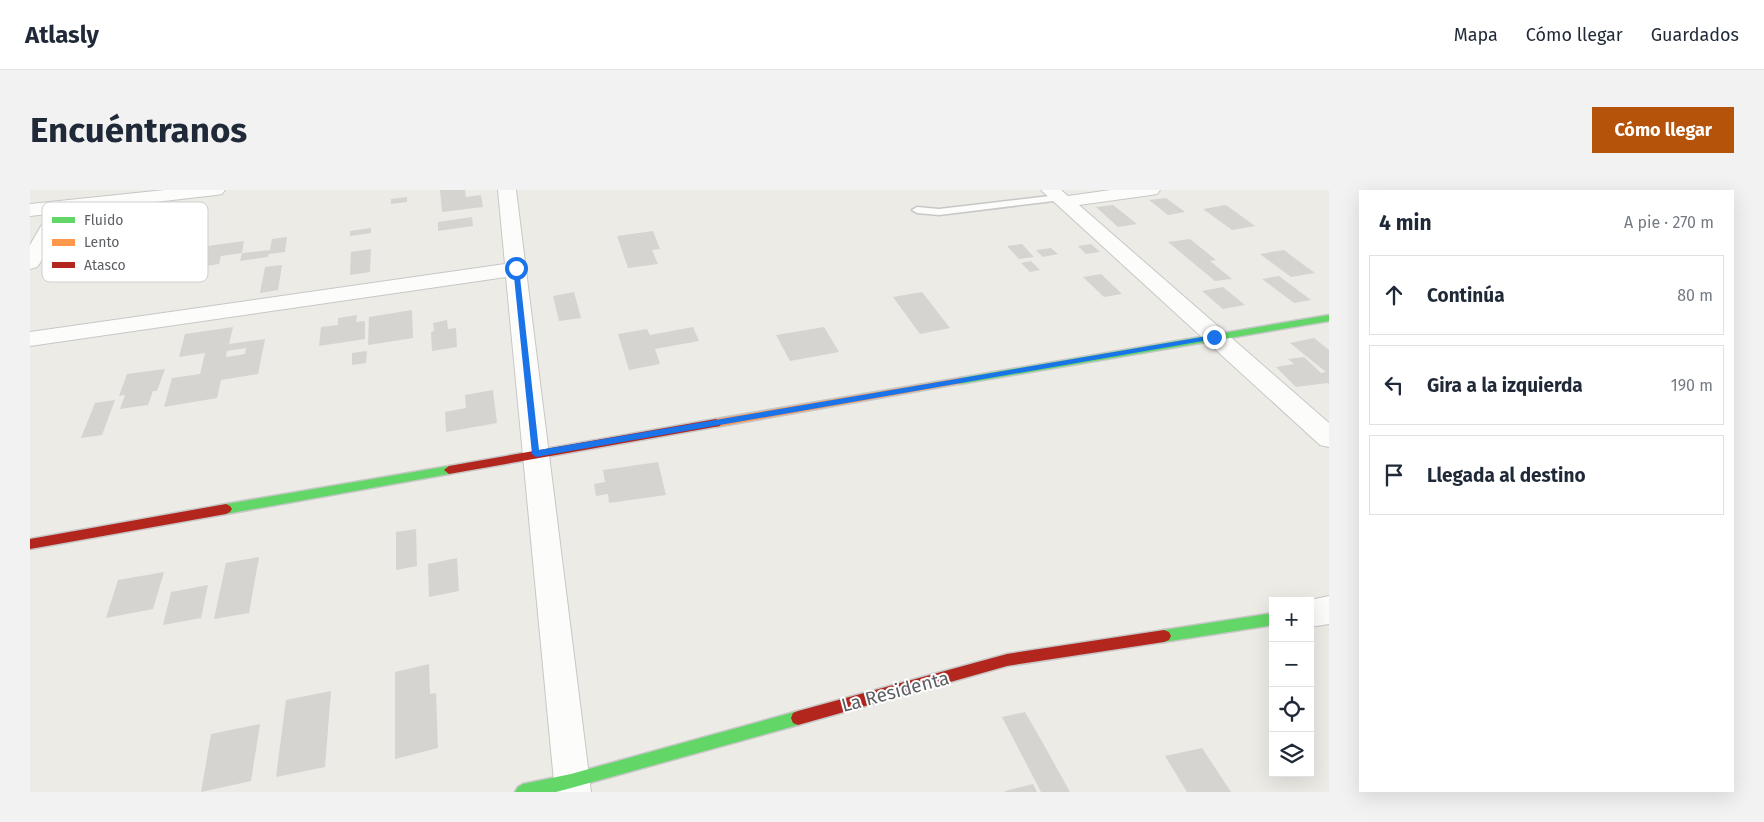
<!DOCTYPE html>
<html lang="es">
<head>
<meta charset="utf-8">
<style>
  body { margin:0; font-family:"Fira Sans",sans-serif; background:#f2f2f3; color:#1f2937 }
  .controls { position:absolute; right:15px; bottom:15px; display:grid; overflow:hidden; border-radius:0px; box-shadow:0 5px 20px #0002 }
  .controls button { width:45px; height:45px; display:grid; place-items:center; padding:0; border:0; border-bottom:1px solid #e0e1e3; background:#fff; color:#1f2937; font:25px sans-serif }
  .stop { position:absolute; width:15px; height:15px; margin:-11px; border:4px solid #1a73e8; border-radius:50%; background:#fff }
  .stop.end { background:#1a73e8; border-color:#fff; box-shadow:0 1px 5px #0008 }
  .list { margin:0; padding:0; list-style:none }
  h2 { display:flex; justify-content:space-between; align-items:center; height:65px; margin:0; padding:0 20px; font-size:21px }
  h2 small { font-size:16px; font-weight:400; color:#747a83 }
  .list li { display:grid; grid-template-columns:32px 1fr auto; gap:15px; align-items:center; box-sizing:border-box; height:80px; margin:0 10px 10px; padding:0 10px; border:1px solid #e0e1e3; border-radius:0px }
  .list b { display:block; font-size:19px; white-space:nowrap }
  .list em { font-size:16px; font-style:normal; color:#747a83 }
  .icon { flex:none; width:28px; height:28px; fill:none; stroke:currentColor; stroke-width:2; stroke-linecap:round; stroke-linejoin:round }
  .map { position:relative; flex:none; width:1299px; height:602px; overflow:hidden; border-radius:0px }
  header { display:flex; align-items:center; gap:30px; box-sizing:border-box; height:70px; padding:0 25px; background:#fff; border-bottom:1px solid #e0e1e3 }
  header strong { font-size:24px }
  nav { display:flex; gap:28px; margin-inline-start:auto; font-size:18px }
  .intro { display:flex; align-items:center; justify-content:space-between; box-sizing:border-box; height:120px; padding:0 30px }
  h1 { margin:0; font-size:35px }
  .button { padding:12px 22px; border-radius:0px; background:#b45309; color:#fff; font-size:18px; font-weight:700 }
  main { display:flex; gap:30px; padding:0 30px }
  aside { flex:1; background:#fff; border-radius:0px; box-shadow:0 5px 20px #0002 }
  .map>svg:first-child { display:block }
  .building { fill:#d5d4d1; fill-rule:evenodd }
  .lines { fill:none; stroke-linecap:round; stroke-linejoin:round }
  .lane-casing { stroke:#c7c7c7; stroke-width:3 }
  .street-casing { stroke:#c7c7c7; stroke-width:2 }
  .fast-casing { stroke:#c7c7c7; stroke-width:3 }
  .slow-casing { stroke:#c7c7c7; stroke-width:3 }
  .jam-casing { stroke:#c7c7c7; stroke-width:3 }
  .lane { fill:#fcfcfb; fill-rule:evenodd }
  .street { fill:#fcfcfb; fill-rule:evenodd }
  .fast { fill:#63d668; fill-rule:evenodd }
  .slow { fill:#ff974d; fill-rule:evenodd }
  .jam { fill:#b3261e; fill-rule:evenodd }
  .route { fill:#1a73e8 }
  .labels { text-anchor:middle; stroke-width:4; stroke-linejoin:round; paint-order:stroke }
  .near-street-label { font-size:19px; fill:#5c5f64; stroke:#fff }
  .key { fill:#fff; stroke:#cecfd0; stroke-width:1 }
  .key-label { font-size:14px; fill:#5c5f64 }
</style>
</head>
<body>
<header>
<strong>Atlasly</strong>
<nav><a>Mapa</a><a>Cómo llegar</a><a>Guardados</a></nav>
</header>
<div class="intro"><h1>Encuéntranos</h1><a class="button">Cómo llegar</a></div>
<main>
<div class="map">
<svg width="1299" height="602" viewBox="0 0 1299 602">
  <rect width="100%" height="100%" fill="#ecebe6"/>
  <g class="building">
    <path d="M410,0H435L436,7L451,5L453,17L412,22Z"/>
    <path d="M377,7V12L361,14V9Z"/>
    <path d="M1136,8L1155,22L1138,25L1119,10Z"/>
    <path d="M166,12L159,35L131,39L140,15Z"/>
    <path d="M1083,15L1107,34L1088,37L1066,17Z"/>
    <path d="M1196,15L1225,36L1202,40L1173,19Z"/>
    <path d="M442,27L443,36L408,41V32Z"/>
    <path d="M341,38V43L320,46V41Z"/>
    <path d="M623,41L630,59L622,60L628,74L598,78L587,46Z"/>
    <path d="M257,47L255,62L239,64L238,67L210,71L212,63L240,60L242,49Z"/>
    <path d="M1160,49L1186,70L1180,71L1202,89L1185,91L1138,52Z"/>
    <path d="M214,51L212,63L191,66L189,74L164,78L170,57Z"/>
    <path d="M992,54L1004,67L989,69L977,56Z"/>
    <path d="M1061,54L1070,62L1056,64L1048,56Z"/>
    <path d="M1021,58L1028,64L1013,67L1006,60Z"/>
    <path d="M341,59L340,82L320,85L321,62Z"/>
    <path d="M1254,60L1263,67L1285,83L1261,87L1230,64Z"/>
    <path d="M1001,71L1010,80L1000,82L991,73Z"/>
    <path d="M252,75L248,100L230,103L235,77Z"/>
    <path d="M1071,84L1092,104L1074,107L1053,87Z"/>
    <path d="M1249,86L1281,110L1264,113L1232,89Z"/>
    <path d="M1193,97L1215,115L1193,119L1172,101Z"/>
    <path d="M544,102L551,128L529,131L523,106Z"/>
    <path d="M892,102L920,138L890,144L863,107Z"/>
    <path d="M382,120L383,148L338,155L339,127Z"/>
    <path d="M327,125L326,132L335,131V149L289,156L291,137L308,135V128Z"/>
    <path d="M417,130L418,139L426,138L427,157L402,161L401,142L404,141L403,133Z"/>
    <path d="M203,137L199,154L235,149L228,184L191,190L187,208L134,217L142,188L170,184L175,163L149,167L155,144ZM216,158L215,164L196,167L197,161Z"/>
    <path d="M663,137L669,151L625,159L630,174L599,180L588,144L617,139L620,145Z"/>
    <path d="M794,137L809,162L760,171L746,145Z"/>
    <path d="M1284,148L1299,160V194L1297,193L1266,197L1246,177L1264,174L1258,169L1274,167L1291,183L1296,182L1260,153Z"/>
    <path d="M337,161L336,173L322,175V163Z"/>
    <path d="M135,179L127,201H123L118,215L90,219L95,205L89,206L97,184Z"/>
    <path d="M463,200L467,233L416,242L415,222L436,218L435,205Z"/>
    <path d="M85,210L72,245L51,248L65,213Z"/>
    <path d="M628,272L636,305L579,313L578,304L566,306L564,294L575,292L573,280Z"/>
    <path d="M386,339L387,376L366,380V342Z"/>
    <path d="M229,367L219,423L184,429L196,373Z"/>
    <path d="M427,368L429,401L399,407L398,374Z"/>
    <path d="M134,382L123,419L76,428L88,390Z"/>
    <path d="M178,395L171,428L133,435L141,402Z"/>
    <path d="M399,474L400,504L406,503L408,558L365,569V482Z"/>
    <path d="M301,501L295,577L246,587L256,510Z"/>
    <path d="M995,522L1014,555L1040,602H1011L972,527Z"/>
    <path d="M230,534L221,591L171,602L181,544Z"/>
    <path d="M1172,558L1201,602H1157L1135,566Z"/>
    <path d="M1003,594L1007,602H975V601Z"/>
  </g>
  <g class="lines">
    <defs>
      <path id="lane" d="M1028,5L1033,8L1032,10L909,25L887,23L882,20L887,17L909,19Z"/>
      <g id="street">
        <path d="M135,0H195L192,4L186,5L38,22L10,73L7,77L0,79V55L18,24L0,26V14Z"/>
        <path d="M468,0H486L561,602H525L476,87L0,156V142L475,74Z"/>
        <path d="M1011,0H1031L1038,6L1081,0H1130L1127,4L1121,5L1049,15L1299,233V257L1290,255Z"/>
        <path d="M1299,406V434L1280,437V411H1276Z"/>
      </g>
      <g id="fast">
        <path d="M1299,125V131L930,194L925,191L930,188Z"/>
        <path d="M419,276L424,280L419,284L196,324L192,322L190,319L192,316L196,314Z"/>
        <path d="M1243,423V435L1134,452L1129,450L1127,446L1129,442L1134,440Z"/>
        <path d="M768,521L773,523L775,528L773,533L768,535L541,598L526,602H485L488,597L493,594L541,584Z"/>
      </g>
      <path id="slow" d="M930,188L935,191L933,193L686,237L681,233L686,229Z"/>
      <g id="jam">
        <path d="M686,229L691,233L690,236L419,284L414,280L419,276Z"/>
        <path d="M196,314L200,316L202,319L200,322L196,324L0,359V349Z"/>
        <path d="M1134,440L1139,442L1141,446L1139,450L1134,452L977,476L768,535L763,533L761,528L763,523L768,521L977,464Z"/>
      </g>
    </defs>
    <use href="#lane" class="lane-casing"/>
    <use href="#street" class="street-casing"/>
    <use href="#fast" class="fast-casing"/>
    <use href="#slow" class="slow-casing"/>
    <use href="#jam" class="jam-casing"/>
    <use href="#lane" class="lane"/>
    <use href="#street" class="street"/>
    <use href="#fast" class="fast"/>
    <use href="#slow" class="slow"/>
    <use href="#jam" class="jam"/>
  </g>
  <path class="route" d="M483,77L489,78L509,260L1184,145L1188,147L1184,149L506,267L502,264Z"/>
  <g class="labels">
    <g class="near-street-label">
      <text transform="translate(865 501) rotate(-15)" y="7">La Residenta</text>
    </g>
  </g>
  <rect x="12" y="12" width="166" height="80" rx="8" class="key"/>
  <rect x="22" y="27" width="23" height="6" fill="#63d668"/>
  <rect x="22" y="49" width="23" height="7" fill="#ff974d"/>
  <rect x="22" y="72" width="23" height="6" fill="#b3261e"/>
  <g class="key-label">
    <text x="54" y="35">Fluido</text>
    <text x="54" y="57">Lento</text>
    <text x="54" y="80">Atasco</text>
  </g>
</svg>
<div class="controls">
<button>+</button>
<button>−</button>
<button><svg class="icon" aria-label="locate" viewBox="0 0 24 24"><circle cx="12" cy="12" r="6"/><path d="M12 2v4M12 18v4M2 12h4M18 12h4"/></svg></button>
<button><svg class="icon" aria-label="layers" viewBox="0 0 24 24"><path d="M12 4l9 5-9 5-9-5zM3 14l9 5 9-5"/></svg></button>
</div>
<div class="stop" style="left:486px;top:78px"></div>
<div class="stop end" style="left:1184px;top:147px"></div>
</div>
<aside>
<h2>4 min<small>A pie · 270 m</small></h2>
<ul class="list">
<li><svg class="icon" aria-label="ahead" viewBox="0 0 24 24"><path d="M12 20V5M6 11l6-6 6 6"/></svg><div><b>Continúa</b></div><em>80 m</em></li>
<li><svg class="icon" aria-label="left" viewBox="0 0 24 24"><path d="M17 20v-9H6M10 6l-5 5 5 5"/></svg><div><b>Gira a la izquierda</b></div><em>190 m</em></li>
<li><svg class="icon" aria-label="arrive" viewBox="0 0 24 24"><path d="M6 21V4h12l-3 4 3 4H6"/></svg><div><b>Llegada al destino</b></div></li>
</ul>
</aside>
</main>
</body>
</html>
